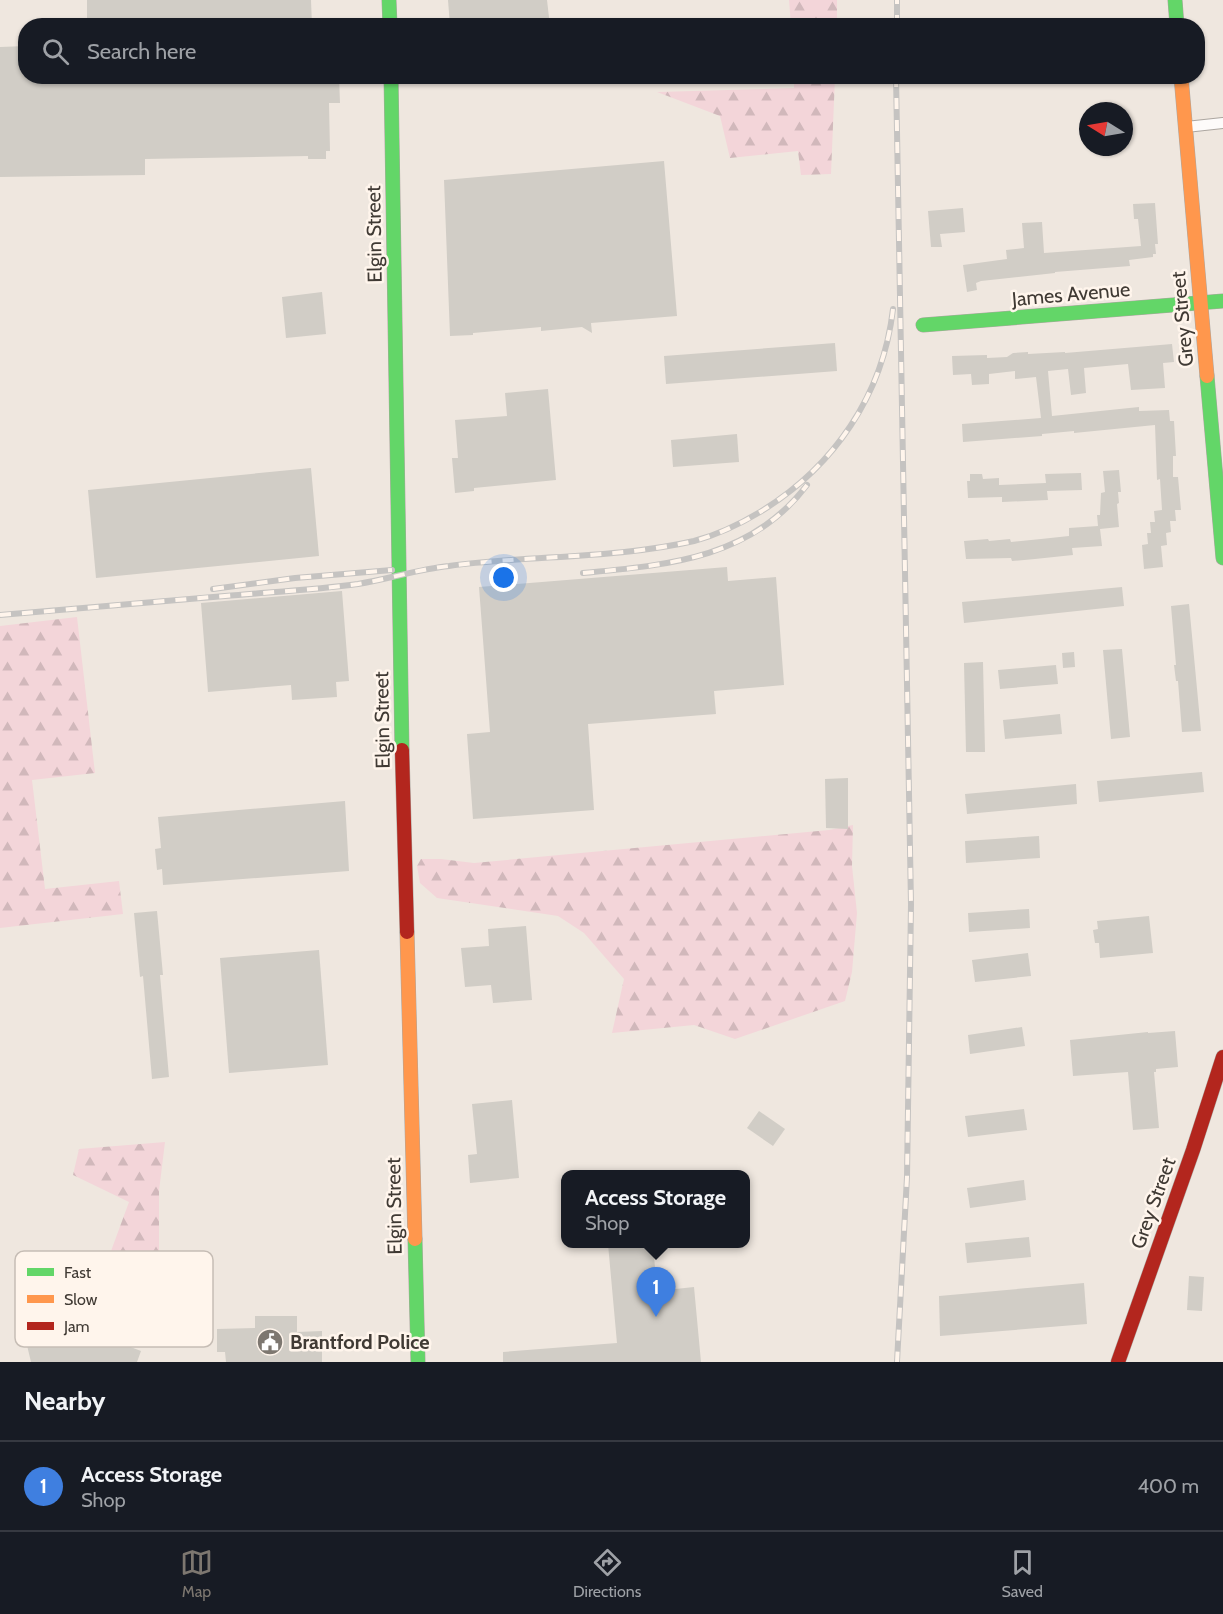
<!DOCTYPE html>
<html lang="en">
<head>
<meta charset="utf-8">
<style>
  body { margin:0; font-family:Cabin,sans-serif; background:#242831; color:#f1f3f6 }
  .compass { position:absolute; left:1079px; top:102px; width:54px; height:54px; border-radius:50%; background:#171b24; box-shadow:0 2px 4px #0004; rotate:281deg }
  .you { position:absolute; left:504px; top:578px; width:21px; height:21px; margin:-15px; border:4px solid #fff; border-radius:50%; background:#1a73e8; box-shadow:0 0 0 9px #1a73e833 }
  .badge { display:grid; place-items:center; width:39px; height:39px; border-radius:50%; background:#7d7770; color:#fff; font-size:20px; font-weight:700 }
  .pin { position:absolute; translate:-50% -50px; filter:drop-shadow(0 2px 3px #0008) }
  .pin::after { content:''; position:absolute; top:32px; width:21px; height:18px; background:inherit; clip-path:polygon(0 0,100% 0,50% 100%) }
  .popup { position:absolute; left:561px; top:1170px; width:189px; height:78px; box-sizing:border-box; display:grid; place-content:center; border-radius:12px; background:#171b24; filter:drop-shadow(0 2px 4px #0005); font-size:20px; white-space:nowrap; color:#9ea1a6 }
  .popup b { font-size:22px; color:#f1f3f6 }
  .popup::after { content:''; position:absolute; left:50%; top:100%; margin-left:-12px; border:12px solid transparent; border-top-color:#171b24 }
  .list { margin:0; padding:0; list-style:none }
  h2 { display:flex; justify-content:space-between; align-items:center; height:78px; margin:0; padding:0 24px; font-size:26px }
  h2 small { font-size:20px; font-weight:400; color:#9ea1a6 }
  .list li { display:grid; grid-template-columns:39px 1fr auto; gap:18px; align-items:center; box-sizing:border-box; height:90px; padding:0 24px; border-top:2px solid #363941 }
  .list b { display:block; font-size:22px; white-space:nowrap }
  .list p { margin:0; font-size:20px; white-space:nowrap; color:#9ea1a6 }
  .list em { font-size:20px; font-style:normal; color:#9ea1a6 }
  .icon { flex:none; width:33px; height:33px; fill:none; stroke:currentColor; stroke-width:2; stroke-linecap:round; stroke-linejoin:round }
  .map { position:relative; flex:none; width:1223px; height:1362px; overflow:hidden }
  .search { position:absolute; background:#171b24; box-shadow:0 2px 4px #0004; left:18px; right:18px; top:18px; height:66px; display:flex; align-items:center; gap:15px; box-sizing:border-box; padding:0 21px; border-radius:24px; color:#9ea1a6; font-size:22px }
  .sheet { height:168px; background:#171b24 }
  nav { display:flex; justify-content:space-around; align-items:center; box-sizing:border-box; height:84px; border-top:2px solid #363941; background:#171b24; font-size:16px; color:#9ea1a6 }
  nav a { display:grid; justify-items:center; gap:3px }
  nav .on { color:#7d7770 }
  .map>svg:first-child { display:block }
  .forest { fill:url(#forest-firs) }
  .building { fill:#d1cdc6 }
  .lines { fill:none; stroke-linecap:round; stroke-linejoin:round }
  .street-casing { stroke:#aca6a0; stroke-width:12 }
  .fast-casing { stroke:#aca6a0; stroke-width:15 }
  .slow-casing { stroke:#aca6a0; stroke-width:15 }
  .jam-casing { stroke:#aca6a0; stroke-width:15 }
  .street { stroke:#fdfbfa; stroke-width:10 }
  .fast { stroke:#63d668; stroke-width:14 }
  .slow { stroke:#ff974d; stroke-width:14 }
  .jam { stroke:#b3261e; stroke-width:14 }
  .rail-casing { stroke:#c5c3c1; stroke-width:6 }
  .rail { stroke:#fff5ec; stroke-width:4; stroke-dasharray:11; stroke-linecap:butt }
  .labels { text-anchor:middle; stroke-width:5; stroke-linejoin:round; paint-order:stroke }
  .street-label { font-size:20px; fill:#403a34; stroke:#fff5ec }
  .poi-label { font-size:20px; font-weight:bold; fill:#403a34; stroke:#fff5ec; text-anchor:start }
  .key { fill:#fff5ec; stroke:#c6bdb5; stroke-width:1.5 }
  .key-label { font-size:16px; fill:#403a34 }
</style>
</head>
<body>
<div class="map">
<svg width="1223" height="1362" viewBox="0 0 1223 1362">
  <defs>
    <pattern id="forest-firs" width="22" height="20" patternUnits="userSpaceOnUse" patternTransform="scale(1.5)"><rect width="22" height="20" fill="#f3d5d9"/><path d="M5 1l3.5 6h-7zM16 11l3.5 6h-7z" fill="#d1b8bb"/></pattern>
  </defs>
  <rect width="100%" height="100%" fill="#efe7df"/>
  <g class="forest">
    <path d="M789,0H837V25H791Z"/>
    <path d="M794,77H835L831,174L801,175L798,151L730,158L720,116L657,92L794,88Z"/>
    <path d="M77,617L95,773L32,780L45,889L119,881L123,914L0,928V626Z"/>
    <path d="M853,825L852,866L857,913L852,972L845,1001L735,1039L694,1025L612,1033L624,979L584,933L558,916L437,898L420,883L417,866L421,859H441L474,863L829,830Z"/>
    <path d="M165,1142L159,1191V1286L107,1262L129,1202L73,1175L79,1149Z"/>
  </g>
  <g class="building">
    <path d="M87,0H311L312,26H87Z"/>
    <path d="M448,0H547L550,26H450Z"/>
    <path d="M26,46V76H339L340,103H329L330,151H326V159H308V156L145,159V175L0,177V47Z"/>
    <path d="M664,161L677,316L591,323L592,333L582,327L541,331V327L473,333V335L450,336L444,180Z"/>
    <path d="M1155,203L1158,244H1155L1156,254H1153V257L1129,260L1130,266L1055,272V273L981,281L976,283L977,290L967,292L963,265L1007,259L1006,250L1024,248L1022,223L1042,222L1044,253L1141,246L1138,219H1134L1133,204Z"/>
    <path d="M963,208L965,232L940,234L942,247H931L928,211Z"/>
    <path d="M322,292L326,334L286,338L282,297Z"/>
    <path d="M835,343L837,371L666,384L664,356Z"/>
    <path d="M1172,344L1174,362L1163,363L1165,388L1131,390L1128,364L1084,368L1086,393L1071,395L1068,369L1048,371L1052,416L1139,407V411L1169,410L1170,421H1174L1176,456H1173V477H1178L1181,510H1175L1176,521H1170L1171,532L1166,533L1167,545L1161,546L1163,567L1144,569L1142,545L1148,544L1147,533H1151L1150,522H1155L1154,511L1162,510L1160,479L1157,480L1155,425L1074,433V431L1042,434V436L963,442L962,424L1041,418L1036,377L1015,379V371L989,374V384L972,385L971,374L953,375L952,356L987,355V358L1007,357L1013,353L1028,352V354L1065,352V353Z"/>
    <path d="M548,389L556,480L474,488V491L455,493L452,458H458L455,420L507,416L505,393Z"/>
    <path d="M737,434L739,462L673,467L671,440Z"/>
    <path d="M311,468L319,556L96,578L88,490Z"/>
    <path d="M1119,470L1121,492H1118L1119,503L1117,504L1119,527L1100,529L1102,546L1072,548L1073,555L1035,559L1012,561L1011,558L966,559L964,541L988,539L989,541L1010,539L1011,542L1041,539L1069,536V528L1098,526L1097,515H1100L1101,493L1105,492L1103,471Z"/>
    <path d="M1081,473L1082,490L1047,491L1048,500L1002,502V497L968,498L967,481H970V474H982L983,479L999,478V485L1046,483L1045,474Z"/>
    <path d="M727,567L728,581L776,577L784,685L714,691L716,714L588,724L594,810L473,819L467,734L490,732L479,587Z"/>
    <path d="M1122,587L1124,606L964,623L962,602Z"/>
    <path d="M342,591L349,681L336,682L337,697L292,700L291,685L208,692L201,603Z"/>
    <path d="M1189,604L1201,731L1182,732L1178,681H1176L1174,665H1176L1171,606Z"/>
    <path d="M1122,649L1130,737L1111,739L1103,650Z"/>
    <path d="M1074,652L1075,667L1063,668L1062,653Z"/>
    <path d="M983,662L985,752H966L964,663Z"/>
    <path d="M1056,665L1058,684L1000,689L998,670Z"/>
    <path d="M1060,714L1062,734L1005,739L1003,720Z"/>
    <path d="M1202,772L1204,792L1099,802L1097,781Z"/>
    <path d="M848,778V829L826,828L825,779Z"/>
    <path d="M1076,784L1077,804L967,814L965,794Z"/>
    <path d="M345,801L349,871L163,885L162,869L157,870L155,849L161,848L158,817Z"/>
    <path d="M1039,836L1040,858L966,863L965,841Z"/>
    <path d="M1029,909L1030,928L969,932L968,913Z"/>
    <path d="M157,911L163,975H160L169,1077L152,1079L143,976L140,977L134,913Z"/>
    <path d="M1149,916L1153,953L1100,958L1099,943H1095L1093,930L1098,929L1097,921Z"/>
    <path d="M526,926L532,1000L493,1003L491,985L465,987L461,948L489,946L488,929Z"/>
    <path d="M319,950L328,1065L229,1073L220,958Z"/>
    <path d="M1028,953L1031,976L975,982L972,960Z"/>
    <path d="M1022,1027L1025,1046L970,1054L968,1035Z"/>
    <path d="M1175,1031L1178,1067L1156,1069V1072H1154L1159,1128L1133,1130L1128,1072L1073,1076L1070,1040L1148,1032V1033Z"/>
    <path d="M512,1100L519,1178L470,1183L468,1155L477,1154L472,1104Z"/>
    <path d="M1024,1109L1027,1130L968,1137L965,1116Z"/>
    <path d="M759,1111L785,1129L773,1146L747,1128Z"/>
    <path d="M1024,1180L1026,1200L970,1208L967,1188Z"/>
    <path d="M1029,1237L1031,1257L967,1263L965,1243Z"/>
    <path d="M608,1244H653L657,1291L694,1287L701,1362H503V1352L617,1343Z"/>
    <path d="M111,1270L154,1286L140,1322L124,1316L115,1341L141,1351L137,1362H31L18,1308L37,1302L41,1314L98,1335L107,1309L103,1308L107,1297L102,1295Z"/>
    <path d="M1189,1276L1204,1277L1202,1311L1187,1310Z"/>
    <path d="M1084,1283L1087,1324L940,1336L939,1296Z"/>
    <path d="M255,1316H297V1332L322,1331V1362H226L225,1352H217V1329L255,1328Z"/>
  </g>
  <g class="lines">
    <defs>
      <path id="street" d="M1186,127L1223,123"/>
      <g id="fast">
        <path d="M389,0L390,26"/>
        <path d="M1175,0L1177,26"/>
        <path d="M391,76L402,750"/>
        <path d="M923,325L1223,301"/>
        <path d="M1207,376L1223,558"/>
        <path d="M415,1239L418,1362"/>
      </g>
      <g id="slow">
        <path d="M1181,76L1207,376"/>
        <path d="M407,932L415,1239"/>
      </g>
      <g id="jam">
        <path d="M402,750L407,932"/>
        <path d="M1118,1362L1193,1150L1223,1057"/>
      </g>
    </defs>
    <use href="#street" class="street-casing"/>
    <use href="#fast" class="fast-casing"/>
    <use href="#slow" class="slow-casing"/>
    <use href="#jam" class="jam-casing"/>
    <use href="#street" class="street"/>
    <use href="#fast" class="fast"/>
    <use href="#slow" class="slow"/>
    <use href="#jam" class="jam"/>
    <defs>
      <g id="rail">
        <path d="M897,26V0"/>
        <path d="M896,76L911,904L907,1177L897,1362"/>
        <path d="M583,573C668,565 751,559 807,485"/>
        <path d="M213,589L295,578L392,570"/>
        <path d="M0,615C75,609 150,602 225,596C270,592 314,590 358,584C389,579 419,569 449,566C530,555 615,559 694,541C717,535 740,524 760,512C834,467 883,395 893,309"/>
      </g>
    </defs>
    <use href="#rail" class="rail-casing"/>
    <use href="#rail" class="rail"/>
  </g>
  <defs>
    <symbol id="civic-disc" viewBox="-11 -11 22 22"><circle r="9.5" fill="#7d7770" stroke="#fff5ec"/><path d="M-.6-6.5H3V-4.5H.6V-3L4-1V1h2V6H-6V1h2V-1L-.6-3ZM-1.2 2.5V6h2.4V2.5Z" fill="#fff"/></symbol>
  </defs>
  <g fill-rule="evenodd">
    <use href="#civic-disc" x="255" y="1327" width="30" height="30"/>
  </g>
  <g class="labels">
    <g class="street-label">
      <text transform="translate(374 234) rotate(-91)" y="7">Elgin Street</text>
      <text transform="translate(1071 294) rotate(-5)" y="7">James Avenue</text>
      <text transform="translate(1182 319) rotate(-95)" y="7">Grey Street</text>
      <text transform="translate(382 720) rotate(-91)" y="7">Elgin Street</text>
      <text transform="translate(1153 1203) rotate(-70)" y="7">Grey Street</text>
      <text transform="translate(394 1206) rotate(-91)" y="7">Elgin Street</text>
    </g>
    <g class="poi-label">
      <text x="290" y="1349">Brantford Police</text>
    </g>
  </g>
  <rect x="15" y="1251" width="198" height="96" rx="9" class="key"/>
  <rect x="27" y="1268" width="27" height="8" fill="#63d668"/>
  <rect x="27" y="1295" width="27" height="8" fill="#ff974d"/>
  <rect x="27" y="1322" width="27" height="8" fill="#b3261e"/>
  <g class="key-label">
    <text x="64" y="1278">Fast</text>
    <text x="64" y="1305">Slow</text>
    <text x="64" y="1332">Jam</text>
  </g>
</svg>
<svg class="compass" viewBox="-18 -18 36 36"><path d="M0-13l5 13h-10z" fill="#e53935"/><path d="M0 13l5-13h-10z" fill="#9ea1a6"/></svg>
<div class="you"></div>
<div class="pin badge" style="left:656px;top:1317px;background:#3f7fe0">1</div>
<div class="popup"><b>Access Storage</b>Shop</div>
<div class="search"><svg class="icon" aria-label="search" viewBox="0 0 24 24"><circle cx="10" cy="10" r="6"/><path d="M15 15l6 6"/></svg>Search here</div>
</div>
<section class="sheet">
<h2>Nearby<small></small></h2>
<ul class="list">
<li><span class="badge" style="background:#3f7fe0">1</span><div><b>Access Storage</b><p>Shop</p></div><em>400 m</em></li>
</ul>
</section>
<nav>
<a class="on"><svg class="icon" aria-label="map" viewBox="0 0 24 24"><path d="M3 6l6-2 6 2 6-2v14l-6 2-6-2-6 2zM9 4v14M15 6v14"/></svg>Map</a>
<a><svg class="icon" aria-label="directions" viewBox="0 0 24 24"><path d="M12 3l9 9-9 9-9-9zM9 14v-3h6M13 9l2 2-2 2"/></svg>Directions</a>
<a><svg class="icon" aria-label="saved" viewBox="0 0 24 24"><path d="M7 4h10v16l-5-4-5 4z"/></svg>Saved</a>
</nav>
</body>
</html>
